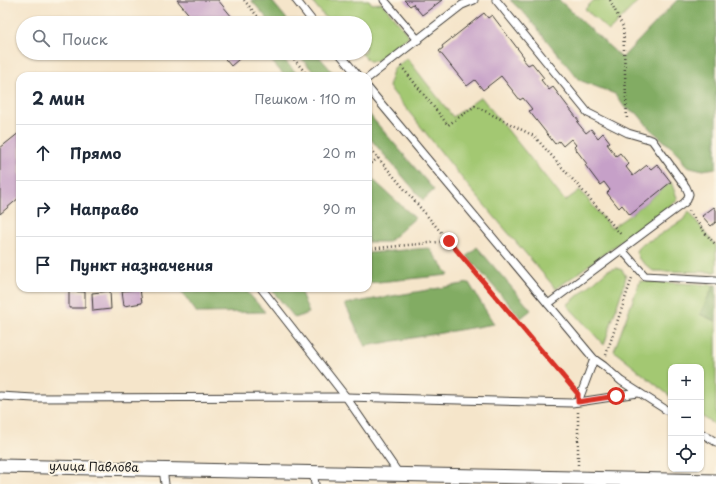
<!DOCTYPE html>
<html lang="ru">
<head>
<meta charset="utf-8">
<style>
  body { margin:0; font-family:"Playpen Sans",sans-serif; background:#f2f2f3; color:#1f2937 }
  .controls { position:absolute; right:12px; bottom:12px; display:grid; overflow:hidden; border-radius:8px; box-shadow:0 1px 3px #0004 }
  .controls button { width:36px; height:36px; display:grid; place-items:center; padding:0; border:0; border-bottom:1px solid #e0e1e3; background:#fff; color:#1f2937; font:20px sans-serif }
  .stop { position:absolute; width:12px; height:12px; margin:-9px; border:3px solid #d93025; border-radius:50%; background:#fff }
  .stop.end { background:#d93025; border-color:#fff; box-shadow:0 1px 4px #0008 }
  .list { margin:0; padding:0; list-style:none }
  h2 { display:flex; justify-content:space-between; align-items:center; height:52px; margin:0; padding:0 16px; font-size:17px }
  h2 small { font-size:13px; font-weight:400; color:#747a83 }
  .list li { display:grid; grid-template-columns:26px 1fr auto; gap:12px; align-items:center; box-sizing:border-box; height:56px; padding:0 16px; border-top:1px solid #e0e1e3 }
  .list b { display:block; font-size:15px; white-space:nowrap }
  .list em { font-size:13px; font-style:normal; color:#747a83 }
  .icon { flex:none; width:22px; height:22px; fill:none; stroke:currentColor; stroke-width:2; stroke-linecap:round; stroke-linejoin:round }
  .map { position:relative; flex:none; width:716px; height:484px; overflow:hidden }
  .search { position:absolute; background:#fff; box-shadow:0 1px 3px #0004; left:16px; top:16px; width:356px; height:44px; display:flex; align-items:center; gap:10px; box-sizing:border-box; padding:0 14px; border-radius:22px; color:#747a83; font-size:15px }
  .panel { position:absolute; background:#fff; box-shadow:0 1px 3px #0004; left:16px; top:72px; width:356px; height:220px; border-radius:12px }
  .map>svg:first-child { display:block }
  .green { fill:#a3c872; stroke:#607247 }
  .forest { fill:#82ac64; stroke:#4f6440 }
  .building { fill:#c6a0c8 }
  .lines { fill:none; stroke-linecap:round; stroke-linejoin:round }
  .service-casing { stroke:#3d3a36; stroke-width:9 }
  .minor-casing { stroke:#3d3a36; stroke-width:15 }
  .path { stroke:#3d3a36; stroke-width:2.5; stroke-dasharray:1 3; stroke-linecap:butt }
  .service { stroke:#fff; stroke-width:7 }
  .minor { stroke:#fff; stroke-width:13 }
  .route { stroke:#d93025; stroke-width:5 }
  .labels { text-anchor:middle; stroke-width:4; stroke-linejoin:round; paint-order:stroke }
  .street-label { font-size:12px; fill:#1c1c1c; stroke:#fcf5e5 }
</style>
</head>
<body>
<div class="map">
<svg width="716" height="484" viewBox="0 0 716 484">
  <rect width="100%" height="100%" fill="#fcf5e5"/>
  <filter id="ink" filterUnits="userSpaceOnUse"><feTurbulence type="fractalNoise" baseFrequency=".025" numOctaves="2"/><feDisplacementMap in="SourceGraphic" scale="8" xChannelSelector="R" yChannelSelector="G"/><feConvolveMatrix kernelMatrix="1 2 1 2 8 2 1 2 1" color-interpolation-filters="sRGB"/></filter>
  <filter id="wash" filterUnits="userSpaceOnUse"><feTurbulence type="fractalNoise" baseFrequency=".012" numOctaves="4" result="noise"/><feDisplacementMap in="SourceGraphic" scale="16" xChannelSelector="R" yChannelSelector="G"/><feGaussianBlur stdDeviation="0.9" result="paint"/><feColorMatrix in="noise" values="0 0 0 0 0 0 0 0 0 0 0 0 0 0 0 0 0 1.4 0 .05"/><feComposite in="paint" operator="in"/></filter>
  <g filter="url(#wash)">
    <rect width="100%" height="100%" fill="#f5e5ca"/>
    <g class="green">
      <path d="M311,0H369L372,4L382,3L409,36L377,61H369L361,53H365V23H330Z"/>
      <path d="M594,0H639L609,31L585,9Z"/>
      <path d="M407,58L453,117L481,97L565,201L580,190L611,228L630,215L671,182L678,200L556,289L469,187L389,87L393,70Z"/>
      <path d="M689,211L706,234L716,245V272L653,271L639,259L636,251L641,244L653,239L683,220Z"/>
      <path d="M616,268L622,270L626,276L624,285L604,345L567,305L608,270Z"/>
      <path d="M640,281L714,285L700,314L716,321V425L701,416V367H671V397L614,351Z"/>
    </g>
    <g class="forest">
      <path d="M251,0H271L290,23H271Z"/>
      <path d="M510,0H559L622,58L677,0H716V168L703,170L686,166L678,153L650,129L637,113L625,108L615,94L579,80L526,15Z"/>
      <path d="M264,53H278L299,76H285Z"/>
      <path d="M297,53H316L336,76H317Z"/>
      <path d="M368,113L434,190L423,200L368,136Z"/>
      <path d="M368,175L415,218L388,242H368Z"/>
      <path d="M477,247L531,310L521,318L467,256Z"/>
      <path d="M429,248L449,275L368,283V253Z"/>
      <path d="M469,283L494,324L365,346L345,304Z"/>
      <path d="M714,285H716V321L700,314Z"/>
      <path d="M179,288H244L265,312L197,313Z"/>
      <path d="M270,288H315L300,290L309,313L295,318Z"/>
    </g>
    <g id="blocks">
      <g class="building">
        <path d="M177,0H218L237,23H196Z"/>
        <path d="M404,0H442L422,15L413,4L410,6Z"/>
        <path d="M484,13L488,18L492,15L524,57L522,58L528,65L532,63L544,78L541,80L549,90L553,87L579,121L577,122L586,133L591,129L598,138L603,133L610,142L607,144L616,156L620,153L629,164L626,167L633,176L647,165L651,169L657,164L671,182L630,215L622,205L619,208L607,193L610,190L604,182L600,185L585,165L587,164L574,147L576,145L571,139L563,146L559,141L555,144L529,111L532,109L523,98L520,100L501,76L483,90L475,80L467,86L439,51L443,48L442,46Z"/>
        <path d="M220,53H246L231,66Z"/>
        <path d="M20,132V197L0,214V148Z"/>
        <path d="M714,207L716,210V222L711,226L702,216Z"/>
        <path d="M140,289L142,303L124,306L122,291Z"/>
        <path d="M69,291L85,292V308H69Z"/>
        <path d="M110,291L111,309L93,311L92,293Z"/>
      </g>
    </g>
  </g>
  <g filter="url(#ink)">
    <use href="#blocks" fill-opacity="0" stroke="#3d3a36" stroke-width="1"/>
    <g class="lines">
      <defs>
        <g id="service">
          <path d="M296,0L314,23"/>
          <path d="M384,0L418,40"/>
          <path d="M496,0L588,113L628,133L652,140L686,187L689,194L687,200L684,203L548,304"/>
          <path d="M339,53L358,76"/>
          <path d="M368,78L462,5L474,0"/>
          <path d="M368,88L594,359L604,366L621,381L671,413"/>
          <path d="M622,250L645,276L716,280"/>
          <path d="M261,288L346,397L399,474"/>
          <path d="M0,396L34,398L346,397L572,403L638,393"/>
          <path d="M578,402L594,359"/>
          <path d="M701,433L716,442"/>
          <path d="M163,469L165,484"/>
          <path d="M313,472L315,484"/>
        </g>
        <path id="minor" d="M0,466L716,481"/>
      </defs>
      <use href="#service" class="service-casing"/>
      <use href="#minor" class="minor-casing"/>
      <g class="path">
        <path d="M244,0L263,23"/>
        <path d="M610,0L623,27L627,120"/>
        <path d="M289,53L308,76"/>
        <path d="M401,66L448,125L475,106L534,136L607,218L622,236"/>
        <path d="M368,146L572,387"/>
        <path d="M368,166L378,158"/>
        <path d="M689,211L706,234L716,245"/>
        <path d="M368,249L449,241"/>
        <path d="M606,355L632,278"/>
        <path d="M578,465V412"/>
      </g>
      <use href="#service" class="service"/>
      <use href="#minor" class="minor"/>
    </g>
  </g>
  <g class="lines" filter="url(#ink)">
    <path class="route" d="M449,241L578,394V402L616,396"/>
  </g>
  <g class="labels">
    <g class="street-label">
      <text transform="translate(94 467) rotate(1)" y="4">улица Павлова</text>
    </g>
  </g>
</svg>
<div class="controls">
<button>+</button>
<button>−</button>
<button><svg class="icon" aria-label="locate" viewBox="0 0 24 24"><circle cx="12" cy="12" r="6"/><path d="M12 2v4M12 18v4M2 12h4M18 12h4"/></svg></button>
</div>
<div class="stop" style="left:616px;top:396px"></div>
<div class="stop end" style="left:449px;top:241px"></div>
<div class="search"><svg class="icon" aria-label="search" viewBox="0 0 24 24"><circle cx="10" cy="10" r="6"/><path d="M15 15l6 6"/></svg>Поиск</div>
<section class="panel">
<h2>2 мин<small>Пешком · 110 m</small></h2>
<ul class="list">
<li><svg class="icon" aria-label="ahead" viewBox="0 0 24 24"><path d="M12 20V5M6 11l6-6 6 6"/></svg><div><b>Прямо</b></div><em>20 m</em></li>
<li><svg class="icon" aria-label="right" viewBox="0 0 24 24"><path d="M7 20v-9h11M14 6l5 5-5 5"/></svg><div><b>Направо</b></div><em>90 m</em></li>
<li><svg class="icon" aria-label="arrive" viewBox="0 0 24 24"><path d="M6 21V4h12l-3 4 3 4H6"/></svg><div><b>Пункт назначения</b></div></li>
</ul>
</section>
</div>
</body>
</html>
